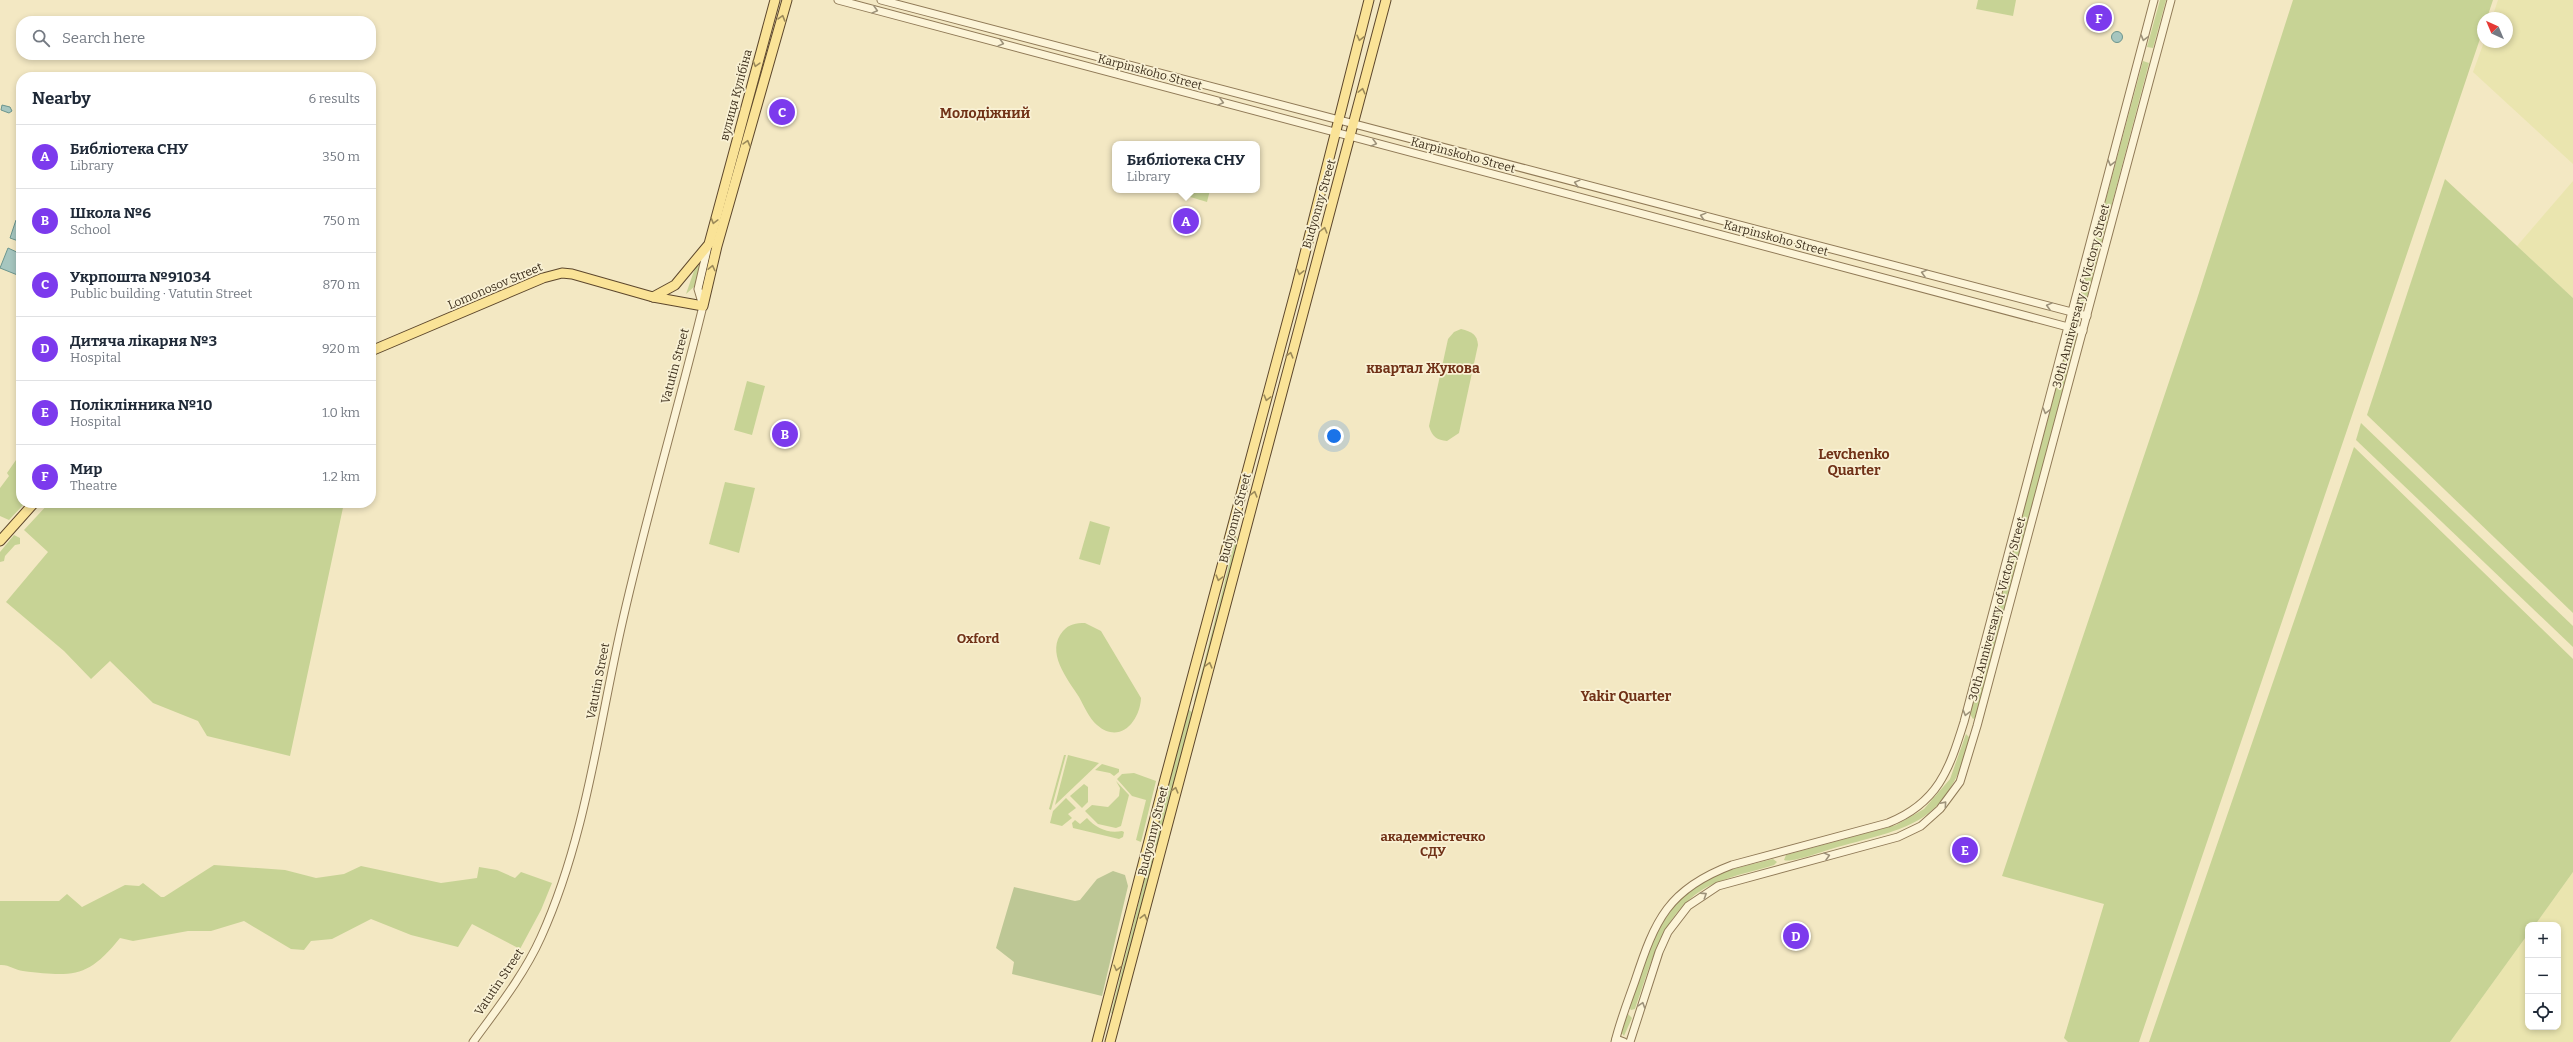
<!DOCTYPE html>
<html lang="en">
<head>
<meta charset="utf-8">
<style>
  body { margin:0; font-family:Bitter,serif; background:#f2f2f3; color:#1f2937 }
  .controls { position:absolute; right:12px; bottom:12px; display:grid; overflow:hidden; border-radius:8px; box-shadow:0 2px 6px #0003 }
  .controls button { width:36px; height:36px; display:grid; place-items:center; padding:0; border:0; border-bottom:1px solid #e0e1e3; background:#fff; color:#1f2937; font:20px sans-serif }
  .compass { position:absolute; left:2477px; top:12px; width:36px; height:36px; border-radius:50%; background:#fff; box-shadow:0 2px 6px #0003; rotate:316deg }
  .you { position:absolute; left:1334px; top:436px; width:14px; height:14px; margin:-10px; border:3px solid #fff; border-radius:50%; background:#1a73e8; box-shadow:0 0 0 6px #1a73e833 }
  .badge { display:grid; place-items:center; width:26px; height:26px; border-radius:50%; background:#7c3aed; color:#fff; font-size:13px; font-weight:700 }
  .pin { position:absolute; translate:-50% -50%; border:2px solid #fff; box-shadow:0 1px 4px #0006 }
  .popup { position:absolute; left:1112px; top:141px; width:148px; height:52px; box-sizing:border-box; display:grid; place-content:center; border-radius:8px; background:#fff; filter:drop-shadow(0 1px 3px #0005); font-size:13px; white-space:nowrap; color:#747a83 }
  .popup b { font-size:15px; color:#1f2937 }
  .popup::after { content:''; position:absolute; left:50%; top:100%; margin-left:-8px; border:8px solid transparent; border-top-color:#fff }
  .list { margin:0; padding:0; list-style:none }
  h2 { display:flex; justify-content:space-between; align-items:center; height:52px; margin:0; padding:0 16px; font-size:17px }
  h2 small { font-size:13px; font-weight:400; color:#747a83 }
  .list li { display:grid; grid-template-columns:26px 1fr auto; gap:12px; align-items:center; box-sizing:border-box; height:64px; padding:0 16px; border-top:1px solid #e0e1e3 }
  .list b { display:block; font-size:15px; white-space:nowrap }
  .list p { margin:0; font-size:13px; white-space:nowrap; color:#747a83 }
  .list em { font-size:13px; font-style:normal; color:#747a83 }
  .icon { flex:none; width:22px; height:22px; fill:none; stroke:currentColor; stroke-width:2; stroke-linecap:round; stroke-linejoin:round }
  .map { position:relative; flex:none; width:2573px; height:1042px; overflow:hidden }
  .search { position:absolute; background:#fff; box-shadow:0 2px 6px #0003; left:16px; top:16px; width:360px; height:44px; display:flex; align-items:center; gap:10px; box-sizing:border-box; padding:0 14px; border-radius:16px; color:#747a83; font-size:15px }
  .panel { position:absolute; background:#fff; box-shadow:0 2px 6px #0003; left:16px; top:72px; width:360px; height:436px; border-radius:16px }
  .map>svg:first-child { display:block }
  .farmland { fill:#eae5af }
  .green { fill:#c7d395 }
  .cemetery { fill:#bdc795 }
  .water { fill:#a6c6bf; stroke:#6b958e }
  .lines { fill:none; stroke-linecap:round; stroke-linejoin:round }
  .minor-casing { stroke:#907a57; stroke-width:9 }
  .major-casing { stroke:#5d472c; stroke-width:11 }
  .minor { stroke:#fcf4d8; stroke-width:7 }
  .major { stroke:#fae397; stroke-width:9 }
  .oneway { stroke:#9d927a }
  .oneway2 { stroke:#9c8a5a }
  .labels { text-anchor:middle; stroke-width:3.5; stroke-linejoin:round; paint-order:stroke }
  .street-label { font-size:12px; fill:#3e301d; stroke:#f9f1d4 }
  .neighbourhood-label { font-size:13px; font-weight:bold; fill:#703117; stroke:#f9f1d4 }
  .quarter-label { font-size:14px; font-weight:bold; fill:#703117; stroke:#f9f1d4 }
</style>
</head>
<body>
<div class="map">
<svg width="2573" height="1042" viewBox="0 0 2573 1042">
  <rect width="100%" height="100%" fill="#f3e8c3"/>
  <g class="farmland">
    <path d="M2498,0H2573V164L2473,72L2484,42H2507V18H2492Z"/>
    <path d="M2573,181V298L2517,246Z"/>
    <path d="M2573,872V1042H2450L2528,934V1027H2558V925H2535Z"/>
  </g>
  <g class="green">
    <path d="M1978,0H2016L2013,16L1976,9Z"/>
    <path d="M2160,0H2166L2153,48L2147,47Z"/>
    <path d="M2293,0H2493L2487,18H2483V30L2139,1042H2068L2064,1038L2104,904L2002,876L2197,299Z"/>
    <path d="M2143,61L2149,63L2085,306L2081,308L2078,304Z"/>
    <path d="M2445,179L2573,298V613L2367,415Z"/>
    <path d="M1189,190H1210L1207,202L1187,196Z"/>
    <path d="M696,265L701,266L695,286L686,294Z"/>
    <path d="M1461,329C1472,332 1477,334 1478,345L1459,433L1447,441C1437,440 1432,437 1429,426L1448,339L1454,332Z"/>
    <path d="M2075,332L2077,337L1976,717L1973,719L1970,714L2070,335Z"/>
    <path d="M747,381L765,386L752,435L734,430Z"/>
    <path d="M2361,423L2573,626V647L2356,440Z"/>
    <path d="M2354,447L2573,659V872L2535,925H2528V934L2450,1042H2149Z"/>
    <path d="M16,460L21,464V503H25L9,520L0,516V488L9,476L7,473Z"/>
    <path d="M725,482L755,488L739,553L709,544Z"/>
    <path d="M49,503H344L290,756L207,736L198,721L153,703L110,661L91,679L64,651L6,602L48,552L24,530Z"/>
    <path d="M1090,521L1110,527L1100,565L1079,559Z"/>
    <path d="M14,535L20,538V544L15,545L5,556L4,561L0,562V552Z"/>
    <path d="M1236,537L1239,540L1196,702H1194Z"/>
    <path d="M1085,623L1101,631L1141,698C1140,721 1120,745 1097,725C1089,718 1084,706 1079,697C1067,678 1045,652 1063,631C1069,624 1076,623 1085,623Z"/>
    <path d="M1188,709L1193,713L1158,845L1156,846L1153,844Z"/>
    <path d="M1966,734L1971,739C1944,827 1912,826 1831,849C1821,852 1792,863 1784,860L1786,855L1896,825L1924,809L1950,779Z"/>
    <path d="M1064,755H1066L1051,810L1049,809Z"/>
    <path d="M1068,755L1099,763L1055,805Z"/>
    <path d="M1102,764L1119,769V772L1114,776L1110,773L1095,770Z"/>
    <path d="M1134,773L1156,781L1141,842L1136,840L1146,800L1132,796L1117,779L1122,774Z"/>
    <path d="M1116,781L1129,795L1121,826L1116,828L1098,824L1085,811L1092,805L1108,807L1119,796L1120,788Z"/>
    <path d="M1084,784L1088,787V802L1082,808L1070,796Z"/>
    <path d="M1066,798L1076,808L1068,814L1072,818L1062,826L1050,823L1053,811Z"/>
    <path d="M1087,818C1096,828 1108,834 1122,831L1124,832L1123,837L1119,839L1073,828L1072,823L1075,820L1080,824Z"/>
    <path d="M1150,858L1155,860L1113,1014L1111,1013Z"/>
    <path d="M1773,859L1777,862L1774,865C1755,871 1734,875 1716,883C1664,904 1652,962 1635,1009L1631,1010L1629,1007C1648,954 1659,902 1714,876C1732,868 1754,864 1773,859Z"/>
    <path d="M214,865L285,870L316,878L344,874L361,866L441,883L477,878L479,867L497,870L515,878L521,872L552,883L541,910L520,949L472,924L458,947L411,935L371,919L332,939L311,941L304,950L291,949L244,921L211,931H188L133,941L120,938C88,978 73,977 23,971C15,970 8,964 0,965V901H59L67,894L82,907L125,885L139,886L143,883L161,897H164Z"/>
    <path d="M1628,1014L1632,1018L1624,1036L1621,1032Z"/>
  </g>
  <path class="cemetery" d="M1113,871L1125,875L1128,886L1102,996L1012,974L1014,962L996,948L1014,887L1075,901L1080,900L1097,879Z"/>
  <g class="water">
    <circle cx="2117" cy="37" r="5.5"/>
    <path d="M2,105L10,107L12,111L9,113L1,110Z"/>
    <path d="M16,220L21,222V242L10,238Z"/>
    <path d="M8,248L21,254L20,276L0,268Z"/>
  </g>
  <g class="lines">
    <defs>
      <g id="minor">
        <path d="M838,0L2083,331"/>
        <path d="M881,0L2087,316"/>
        <path d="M1616,1039L1624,1042"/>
        <path d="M473,1042C497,1009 524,975 541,937C585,840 598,731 621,628C645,520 677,413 703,306L698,289L708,246"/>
        <path d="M1615,1042C1620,1021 1628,1001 1635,981C1655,920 1668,889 1732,865L1888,823C1938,803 1949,770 1964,722L2154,0"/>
        <path d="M1630,1042L1659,952L1668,932L1688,906L1718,886L1898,837L1921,826L1940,809L1960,782L1977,726L2171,0"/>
      </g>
      <g id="major">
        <path d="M653,297L675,285L709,244L775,0"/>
        <path d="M371,351L543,278L562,273L572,274L653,297L703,306L717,246L787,0"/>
        <path d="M0,541L34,503"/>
        <path d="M1097,1042L1165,779L1296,289L1369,0"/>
        <path d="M1110,1042L1386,0"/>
      </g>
    </defs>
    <use href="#minor" class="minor-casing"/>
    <use href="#major" class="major-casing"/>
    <use href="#minor" class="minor"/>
    <use href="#major" class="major"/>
  </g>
  <defs><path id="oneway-chevron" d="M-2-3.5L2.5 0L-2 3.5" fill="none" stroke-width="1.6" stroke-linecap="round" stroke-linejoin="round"/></defs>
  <g class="oneway">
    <use href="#oneway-chevron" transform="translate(875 10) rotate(15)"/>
    <use href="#oneway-chevron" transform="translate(2144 38) rotate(105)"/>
    <use href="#oneway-chevron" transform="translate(1001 43) rotate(15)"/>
    <use href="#oneway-chevron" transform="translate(1221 102) rotate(15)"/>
    <use href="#oneway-chevron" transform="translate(1374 143) rotate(15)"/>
    <use href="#oneway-chevron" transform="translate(2111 163) rotate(105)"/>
    <use href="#oneway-chevron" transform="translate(1577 183) rotate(-165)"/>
    <use href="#oneway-chevron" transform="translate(1703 216) rotate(-165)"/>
    <use href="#oneway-chevron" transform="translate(1924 273) rotate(-165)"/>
    <use href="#oneway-chevron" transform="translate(2049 306) rotate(-165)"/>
    <use href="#oneway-chevron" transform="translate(2046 411) rotate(105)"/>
    <use href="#oneway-chevron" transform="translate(1966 713) rotate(105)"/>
    <use href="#oneway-chevron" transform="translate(1944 804) rotate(-49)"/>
    <use href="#oneway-chevron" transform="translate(1827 856) rotate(-15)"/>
    <use href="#oneway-chevron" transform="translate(1704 895) rotate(-33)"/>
    <use href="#oneway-chevron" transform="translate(1642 1005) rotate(-72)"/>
  </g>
  <g class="oneway2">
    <use href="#oneway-chevron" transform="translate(782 18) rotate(-74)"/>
    <use href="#oneway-chevron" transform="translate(1360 38) rotate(104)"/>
    <use href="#oneway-chevron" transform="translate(756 64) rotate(106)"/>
    <use href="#oneway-chevron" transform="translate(1362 91) rotate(-76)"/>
    <use href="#oneway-chevron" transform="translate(747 143) rotate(-74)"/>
    <use href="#oneway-chevron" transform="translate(714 221) rotate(105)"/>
    <use href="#oneway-chevron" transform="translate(1324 230) rotate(-75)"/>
    <use href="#oneway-chevron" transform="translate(712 268) rotate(-77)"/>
    <use href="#oneway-chevron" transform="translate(1300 272) rotate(104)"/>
    <use href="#oneway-chevron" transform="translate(1290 355) rotate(-75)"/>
    <use href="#oneway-chevron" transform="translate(1267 398) rotate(105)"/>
    <use href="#oneway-chevron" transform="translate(1254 494) rotate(-75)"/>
    <use href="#oneway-chevron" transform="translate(1219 578) rotate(105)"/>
    <use href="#oneway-chevron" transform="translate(1209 665) rotate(-75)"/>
    <use href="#oneway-chevron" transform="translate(1175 790) rotate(-75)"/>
    <use href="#oneway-chevron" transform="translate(1144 917) rotate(-75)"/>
    <use href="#oneway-chevron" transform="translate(1117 968) rotate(104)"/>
  </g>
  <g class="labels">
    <g class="street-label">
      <text transform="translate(1150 72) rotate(15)" y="4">Karpinskoho Street</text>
      <text transform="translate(736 95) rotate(-75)" y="4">вулиця Кулібіна</text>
      <text transform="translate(1463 155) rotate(15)" y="4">Karpinskoho Street</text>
      <text transform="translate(1319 204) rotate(-74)" y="4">Budyonny Street</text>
      <text transform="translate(1776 238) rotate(15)" y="4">Karpinskoho Street</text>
      <text transform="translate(495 286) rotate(-23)" y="4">Lomonosov Street</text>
      <text transform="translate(2081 296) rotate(-75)" y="4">30th Anniversary of Victory Street</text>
      <text transform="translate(675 366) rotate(-75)" y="4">Vatutin Street</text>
      <text transform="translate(1235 518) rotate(-75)" y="4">Budyonny Street</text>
      <text transform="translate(1997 609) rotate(-75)" y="4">30th Anniversary of Victory Street</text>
      <text transform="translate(598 681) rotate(-79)" y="4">Vatutin Street</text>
      <text transform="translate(1153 831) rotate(-76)" y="4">Budyonny Street</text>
      <text transform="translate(499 982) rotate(-56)" y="4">Vatutin Street</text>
    </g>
    <g class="neighbourhood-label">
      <text x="978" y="643">Oxford</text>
      <text x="1433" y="841">академмістечко<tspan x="1433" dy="15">СДУ</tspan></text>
    </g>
    <g class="quarter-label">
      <text x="985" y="118">Молодіжний</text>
      <text x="1423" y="373">квартал Жукова</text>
      <text x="1854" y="459">Levchenko<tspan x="1854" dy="16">Quarter</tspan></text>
      <text x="1626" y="701">Yakir Quarter</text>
    </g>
  </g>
</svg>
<div class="controls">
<button>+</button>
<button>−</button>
<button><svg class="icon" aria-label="locate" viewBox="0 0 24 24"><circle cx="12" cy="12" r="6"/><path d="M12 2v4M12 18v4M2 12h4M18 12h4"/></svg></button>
</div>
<svg class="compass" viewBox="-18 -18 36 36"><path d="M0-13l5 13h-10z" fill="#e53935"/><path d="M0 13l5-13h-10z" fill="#747a83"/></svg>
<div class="you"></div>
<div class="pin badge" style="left:1186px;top:221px">A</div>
<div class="popup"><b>Библіотека СНУ</b>Library</div>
<div class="pin badge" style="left:785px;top:434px">B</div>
<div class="pin badge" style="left:782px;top:112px">C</div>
<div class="pin badge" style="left:1796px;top:936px">D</div>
<div class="pin badge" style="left:1965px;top:850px">E</div>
<div class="pin badge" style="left:2099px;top:18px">F</div>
<div class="search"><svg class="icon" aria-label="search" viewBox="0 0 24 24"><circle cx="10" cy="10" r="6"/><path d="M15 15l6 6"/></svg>Search here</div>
<section class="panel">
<h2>Nearby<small>6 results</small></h2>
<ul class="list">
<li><span class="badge">A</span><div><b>Библіотека СНУ</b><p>Library</p></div><em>350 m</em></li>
<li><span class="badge">B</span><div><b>Школа №6</b><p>School</p></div><em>750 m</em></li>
<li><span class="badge">C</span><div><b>Укрпошта №91034</b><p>Public building · Vatutin Street</p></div><em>870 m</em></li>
<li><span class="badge">D</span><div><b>Дитяча лікарня №3</b><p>Hospital</p></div><em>920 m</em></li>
<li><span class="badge">E</span><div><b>Поліклінника №10</b><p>Hospital</p></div><em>1.0 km</em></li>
<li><span class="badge">F</span><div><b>Мир</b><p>Theatre</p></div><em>1.2 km</em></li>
</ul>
</section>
</div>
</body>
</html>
